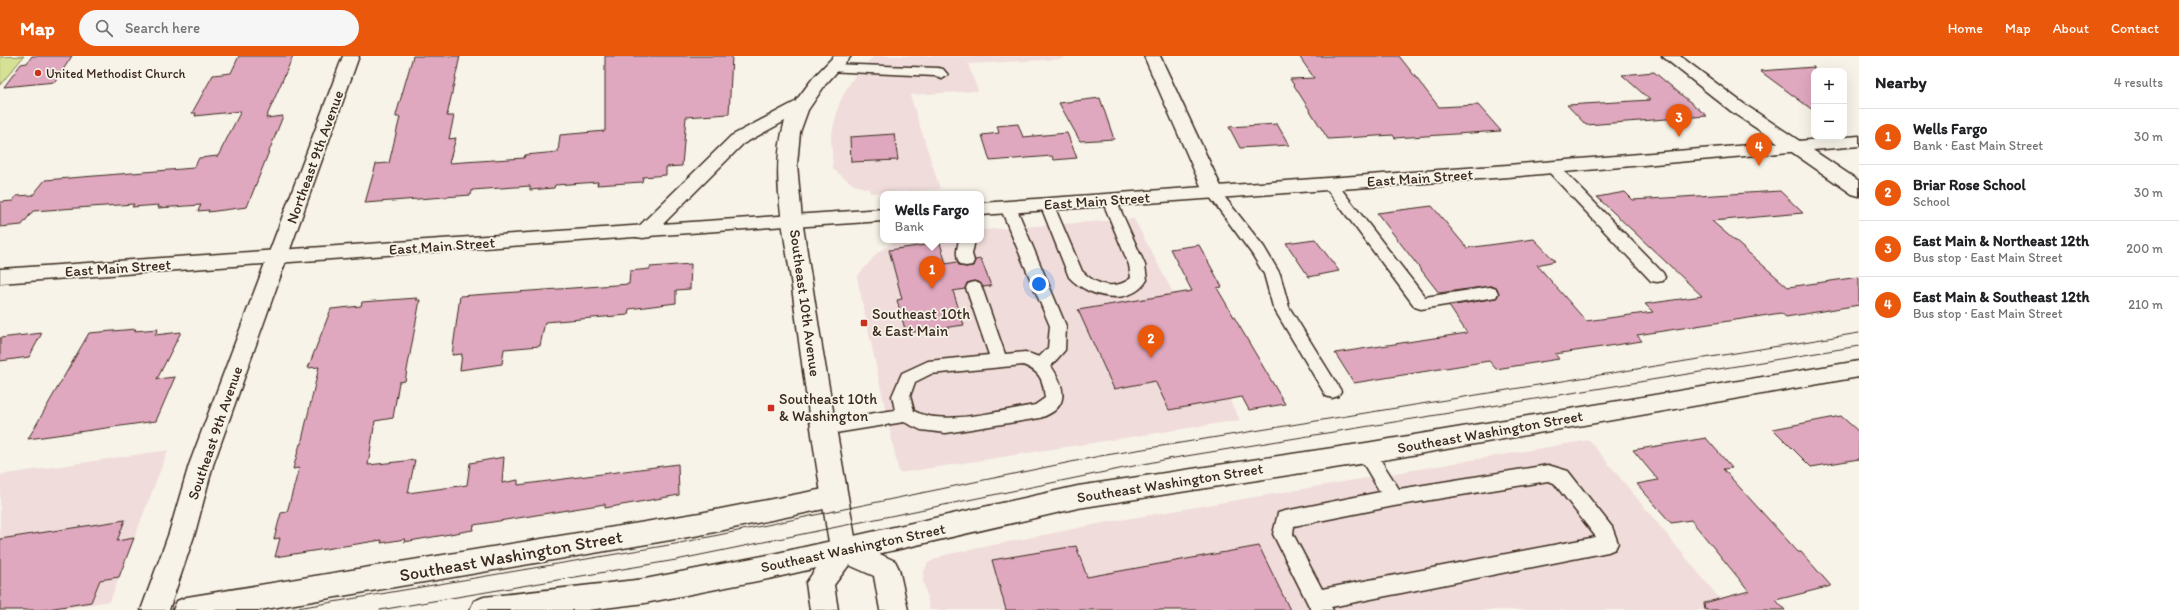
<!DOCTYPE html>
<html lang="en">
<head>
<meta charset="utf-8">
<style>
  body { margin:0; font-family:Itim,sans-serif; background:#f6f6f6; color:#202124 }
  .controls { position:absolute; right:12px; top:12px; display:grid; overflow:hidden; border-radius:8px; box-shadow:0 4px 16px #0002 }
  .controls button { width:36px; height:36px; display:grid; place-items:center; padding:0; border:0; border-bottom:1px solid #e0e0e0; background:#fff; color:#202124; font:20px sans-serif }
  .you { position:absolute; left:1039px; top:228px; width:14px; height:14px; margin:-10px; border:3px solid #fff; border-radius:50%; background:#1a73e8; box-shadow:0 0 0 6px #1a73e833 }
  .badge { display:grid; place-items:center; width:26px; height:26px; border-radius:50%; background:#ea580c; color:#fff; font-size:13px; font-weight:700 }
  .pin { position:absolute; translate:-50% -33px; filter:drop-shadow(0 1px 2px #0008) }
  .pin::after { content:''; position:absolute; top:21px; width:14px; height:12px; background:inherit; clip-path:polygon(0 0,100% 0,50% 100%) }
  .popup { position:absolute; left:880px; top:135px; width:104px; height:52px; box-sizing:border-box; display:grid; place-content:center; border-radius:8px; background:#fff; filter:drop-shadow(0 1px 3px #0005); font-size:13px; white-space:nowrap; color:#757577 }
  .popup b { font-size:15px; color:#202124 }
  .popup::after { content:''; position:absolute; left:50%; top:100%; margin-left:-8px; border:8px solid transparent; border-top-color:#fff }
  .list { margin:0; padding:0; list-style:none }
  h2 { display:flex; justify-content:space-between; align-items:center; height:52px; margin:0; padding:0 16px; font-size:17px }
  h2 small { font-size:13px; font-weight:400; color:#757577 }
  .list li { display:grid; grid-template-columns:26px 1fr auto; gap:12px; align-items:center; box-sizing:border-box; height:56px; padding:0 16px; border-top:1px solid #e0e0e0 }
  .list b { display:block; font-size:15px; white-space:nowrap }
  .list p { margin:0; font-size:13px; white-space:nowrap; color:#757577 }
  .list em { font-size:13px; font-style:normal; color:#757577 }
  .icon { flex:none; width:22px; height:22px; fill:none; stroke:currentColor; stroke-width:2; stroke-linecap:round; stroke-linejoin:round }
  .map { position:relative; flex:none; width:1859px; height:554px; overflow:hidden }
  header { display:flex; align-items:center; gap:24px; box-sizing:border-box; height:56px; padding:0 20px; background:#ea580c; color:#fff }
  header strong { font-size:19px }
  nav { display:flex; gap:22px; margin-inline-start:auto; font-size:14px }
  .search { width:280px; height:36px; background:#f6f6f6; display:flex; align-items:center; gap:10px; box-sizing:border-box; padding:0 14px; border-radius:22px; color:#757577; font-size:15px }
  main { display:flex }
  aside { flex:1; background:#fff }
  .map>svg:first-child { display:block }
  .built { fill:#f0dcdb }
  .green { fill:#d5e194; stroke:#888659 }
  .building { fill:#dfa8be; stroke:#3b2a1e }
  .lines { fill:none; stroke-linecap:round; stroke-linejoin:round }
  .service-casing { stroke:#3b2a1e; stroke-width:3 }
  .minor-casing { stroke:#3b2a1e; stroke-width:3 }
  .tertiary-casing { stroke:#3b2a1e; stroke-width:3 }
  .secondary-casing { stroke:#3b2a1e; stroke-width:3 }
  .trunk-casing { stroke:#3b2a1e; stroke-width:3 }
  .service { fill:#f7f3e8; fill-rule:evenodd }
  .minor { fill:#f7f3e8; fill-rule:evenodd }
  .tertiary { fill:#f7f3e8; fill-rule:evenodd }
  .secondary { fill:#f7f3e8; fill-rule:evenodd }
  .trunk { fill:#f7f3e8; fill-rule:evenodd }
  .tram { stroke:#3b2a1e; stroke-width:1 }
  .poi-dot { fill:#c8321e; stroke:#f7f3e8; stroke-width:1.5 }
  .labels { text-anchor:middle; stroke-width:3.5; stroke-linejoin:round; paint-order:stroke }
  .far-poi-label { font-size:13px; fill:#3b2a1e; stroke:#f7f3e8; text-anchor:start }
  .street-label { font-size:15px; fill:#3b2a1e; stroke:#f7f3e8 }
  .poi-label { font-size:15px; fill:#3b2a1e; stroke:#f7f3e8; text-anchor:start }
  .near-street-label { font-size:18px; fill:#3b2a1e; stroke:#f7f3e8 }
</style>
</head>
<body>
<header>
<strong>Map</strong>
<div class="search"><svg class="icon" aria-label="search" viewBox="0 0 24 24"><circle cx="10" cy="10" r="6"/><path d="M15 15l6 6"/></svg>Search here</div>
<nav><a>Home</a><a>Map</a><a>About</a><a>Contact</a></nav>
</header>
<main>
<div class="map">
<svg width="1859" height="554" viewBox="0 0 1859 554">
  <rect width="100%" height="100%" fill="#f7f3e8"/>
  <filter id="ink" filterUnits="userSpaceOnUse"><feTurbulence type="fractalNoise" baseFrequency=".025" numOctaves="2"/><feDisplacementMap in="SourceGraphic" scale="8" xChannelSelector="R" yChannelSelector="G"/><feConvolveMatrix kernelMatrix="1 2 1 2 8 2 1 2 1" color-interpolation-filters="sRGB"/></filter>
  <g filter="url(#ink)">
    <g class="built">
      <path d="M874,0H1062L1063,3L968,8L978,35L910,39L940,133L870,137L869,133L854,129L833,113L831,81L839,48L848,30L858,16Z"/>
      <path d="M1134,163L1240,364L899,417L857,221L878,196L898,184H981V174Z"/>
      <path d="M1589,384L1729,554H930L923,524L924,516L928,507L944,499L1103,467Z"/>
      <path d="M168,394L110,545L56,554H0V419Z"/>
    </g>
    <path class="green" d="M24,0L0,29V1Z"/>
    <g class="building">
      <path d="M32,0H72L55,26L4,31L21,8L27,7Z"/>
      <path d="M239,0H293L266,62L283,60L247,151L208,156L209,154L198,155L201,149L158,152L159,149L132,151L134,148L33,155L22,169L0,171V146L13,145L16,140L33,139L45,124L194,112L199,102L218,100L241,55L195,60L196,57H192L213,19L231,17Z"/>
      <path d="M413,0H460L447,60H454L449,83L456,82L449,107L524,102L525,99L558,96L560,79L605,75V0H732L729,58L686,61L682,110L666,111V119L643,121L642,126L597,129L598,126L555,129L554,132L530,134V130L472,134L471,139L365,147L376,108L389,107L400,61H396V59Z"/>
      <path d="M1299,0H1399L1439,51L1478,49L1501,75L1395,82L1393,79L1328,83L1290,23L1314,22Z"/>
      <path d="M1814,11V55L1760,15Z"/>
      <path d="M1654,16L1707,60L1586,69L1567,49L1650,44L1622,19Z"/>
      <path d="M1100,42L1114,83L1080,85L1059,47Z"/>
      <path d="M1018,68L1023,81L1067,77L1077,102L1054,104L1052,100L990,105L982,79L999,77L997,70Z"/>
      <path d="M1277,68L1289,89L1240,92L1229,71Z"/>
      <path d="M894,78L898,104L851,106L850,81Z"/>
      <path d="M1780,135L1803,157L1712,165L1788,231L1859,221V249L1786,261L1781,257L1637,279L1642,285L1555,298L1559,303L1496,313L1489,305L1354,327L1335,297L1467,277L1449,250L1496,242L1499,238L1496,232L1490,230L1439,237L1377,157L1432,150L1467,192L1534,183L1555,205L1537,209L1586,265L1653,256L1645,248L1702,240L1597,141L1625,136L1633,144Z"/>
      <path d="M1315,183L1339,215L1309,221L1286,187Z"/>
      <path d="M940,187L946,208L957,206L960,210L966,211L973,210L975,204L981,203L991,230L983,231L980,227L974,225L967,227L965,233L953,235L964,269L906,277L897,244L902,243L889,194Z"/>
      <path d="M1199,189L1222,231L1217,232L1285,348L1249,354L1242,341L1169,354L1155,325L1114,333L1078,254L1192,235L1170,193Z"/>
      <path d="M691,208L690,233L676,234V247L629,253L628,259L545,266L540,290L504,293L502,308L460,314L462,298L452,299L460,240L629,228L630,215L650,213V211Z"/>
      <path d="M417,242L416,244H420L405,325L399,326L393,362L375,365L368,409L415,404L408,437L467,429L470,407L504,401L502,427L518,424V429L678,408L679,439L605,452V448L474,469L473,474L404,486L405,483L381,487L382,484L275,501L280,482L274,483L281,457L287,456L299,412L293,413L300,388H301L319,311L308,312L331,253L361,250L362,246Z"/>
      <path d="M136,273L134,275L158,273L155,279L181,276L157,323L175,321L156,365L28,383L89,277Z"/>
      <path d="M42,277L29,301L0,305V282Z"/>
      <path d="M1841,360L1859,376V403L1811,411L1773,373Z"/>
      <path d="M1706,382L1732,412L1723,413L1798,496H1801L1831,530L1776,544L1785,554H1705L1704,547L1749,535L1691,464L1671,467L1637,428L1658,424L1633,394Z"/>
      <path d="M125,464L117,485L134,482L119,521L100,524L91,546L42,554H0V483Z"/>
      <path d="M1076,490L1087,521L1259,490L1290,554H1006L992,504Z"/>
    </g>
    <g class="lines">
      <defs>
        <g id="service">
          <path d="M831,8L938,12L943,13L948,19L942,23L935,20L826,15L825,12L826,9Z"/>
          <path d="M1552,107L1557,108L1663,217L1665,221L1663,225L1657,226L1651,225L1547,114L1545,111L1547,108Z"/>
          <path d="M1330,123L1335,125L1425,241L1490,231L1496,233L1498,237L1496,241L1421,253L1415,251L1323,128L1325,125Z"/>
          <path d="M1214,132L1219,134L1264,191L1280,218L1289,251L1338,330L1341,335L1338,340L1332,342L1326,340L1273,251L1264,218L1252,198L1207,137L1209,134Z"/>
          <path d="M1109,139L1114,141L1116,144L1145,209L1147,224C1130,252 1087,241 1069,221L1040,148L1042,145H1052L1082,215C1095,229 1115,235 1131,222L1129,209L1102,144L1104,141Z"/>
          <path d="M1008,146L1013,148L1016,151L1066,270L1065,294L1051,310C1066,332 1070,352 1040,362L946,377L921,374L904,366L823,379L816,377L814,372L816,367L823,365L895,354L892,340L902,317L928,305L989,299L966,232L968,228L974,226L980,228L982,232L1005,298L1025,296L1039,301L1048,292L1050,270L1000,151L1003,148ZM1023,309C1041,316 1043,324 1045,342L1035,349C1002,354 944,371 914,355L910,340L915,326L931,318Z"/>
          <path d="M959,184H975L972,198L974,205L972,209L966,210L960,209C955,200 957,193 959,184Z"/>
          <path d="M1366,389L1373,392L1399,433L1548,409L1568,415L1612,471L1618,487L1615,493L1608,496L1331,551L1333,554H1311L1273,478L1278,457L1285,455L1380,436L1357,397L1359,392ZM1548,425L1554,427L1596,481L1322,533L1293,478L1294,470L1394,450Z"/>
        </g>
        <g id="minor">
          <path d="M343,0H359L213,409L195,477L169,554H141L169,477L189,409Z"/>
          <path d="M1144,0H1160L1224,137L1221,141L1214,143L1207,141L1204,137Z"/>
          <path d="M1662,0H1680L1744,48L1801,86L1804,90L1801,94L1795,95L1789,94L1732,56Z"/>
          <path d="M1859,305V321L1366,407L1078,452L773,522L645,547L588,554H470L474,545L484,541L645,523L773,498L1078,430L1366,387Z"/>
          <path d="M834,431L843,435L847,442L843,449L700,479L260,554H173L177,545L187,541L700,457Z"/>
        </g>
        <g id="tertiary">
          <path d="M1795,85L1801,86L1859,125V140L1852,138L1789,94L1786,90L1789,86Z"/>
          <path d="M793,159L800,161L803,165L800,169L0,227V213Z"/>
        </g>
        <g id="secondary">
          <path d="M1859,80V90L1508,121L981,159V147L1508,109Z"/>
          <path d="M883,153V165L793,171L786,169L783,165L786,161L793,159Z"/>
        </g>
        <path id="trunk" d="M834,0H851L825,29L808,54L800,76L797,108L802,164L821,285L856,487L895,505L899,513L908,554H880L874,520L849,509L834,529L838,554H810L806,527L830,492C815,405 803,318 792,231C785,178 769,118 785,65L743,88L650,181L643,182L636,181L633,176L731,80L795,46L813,22Z"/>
      </defs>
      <use href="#service" class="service-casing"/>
      <use href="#minor" class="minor-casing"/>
      <use href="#tertiary" class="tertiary-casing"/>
      <use href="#secondary" class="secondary-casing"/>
      <use href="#trunk" class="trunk-casing"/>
      <use href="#service" class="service"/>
      <use href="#minor" class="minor"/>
      <use href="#tertiary" class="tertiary"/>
      <use href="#secondary" class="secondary"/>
      <use href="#trunk" class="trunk"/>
      <g class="tram">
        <path d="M286,554L675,488L1100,400L1859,277"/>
        <path d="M380,554L676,504L1168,403L1859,290"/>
      </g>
    </g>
  </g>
  <g class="poi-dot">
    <circle cx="38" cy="17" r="4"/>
    <rect x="860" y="263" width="8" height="8" rx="2"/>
    <rect x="767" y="348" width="8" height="8" rx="2"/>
  </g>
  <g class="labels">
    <g class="far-poi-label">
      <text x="46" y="22">United Methodist Church</text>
    </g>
    <g class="street-label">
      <text transform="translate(315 101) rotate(-70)" y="5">Northeast 9th Avenue</text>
      <text transform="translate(1420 122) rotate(-4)" y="5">East Main Street</text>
      <text transform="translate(1097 145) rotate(-4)" y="5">East Main Street</text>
      <text transform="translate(442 190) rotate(-4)" y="5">East Main Street</text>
      <text transform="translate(118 212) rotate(-4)" y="5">East Main Street</text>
      <text transform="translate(805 247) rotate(82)" y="5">Southeast 10th Avenue</text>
      <text transform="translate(1490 376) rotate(-10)" y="5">Southeast Washington Street</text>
      <text transform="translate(215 377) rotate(-71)" y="5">Southeast 9th Avenue</text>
      <text transform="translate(1170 427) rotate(-9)" y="5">Southeast Washington Street</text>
      <text transform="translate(853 492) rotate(-12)" y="5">Southeast Washington Street</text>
    </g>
    <g class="poi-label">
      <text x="872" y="263">Southeast 10th<tspan x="872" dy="17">&amp; East Main</tspan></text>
      <text x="779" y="348">Southeast 10th<tspan x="779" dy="17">&amp; Washington</tspan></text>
    </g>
    <g class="near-street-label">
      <text transform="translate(511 500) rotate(-10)" y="6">Southeast Washington Street</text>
    </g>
  </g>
</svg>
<div class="controls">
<button>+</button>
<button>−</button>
</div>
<div class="you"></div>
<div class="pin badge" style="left:932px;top:233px">1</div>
<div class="popup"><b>Wells Fargo</b>Bank</div>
<div class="pin badge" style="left:1151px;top:302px">2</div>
<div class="pin badge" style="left:1679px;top:81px">3</div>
<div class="pin badge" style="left:1759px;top:110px">4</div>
</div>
<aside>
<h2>Nearby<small>4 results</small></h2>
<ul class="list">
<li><span class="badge">1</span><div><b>Wells Fargo</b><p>Bank · East Main Street</p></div><em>30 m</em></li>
<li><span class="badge">2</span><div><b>Briar Rose School</b><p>School</p></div><em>30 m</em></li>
<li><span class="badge">3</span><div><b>East Main &amp; Northeast 12th</b><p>Bus stop · East Main Street</p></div><em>200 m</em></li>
<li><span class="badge">4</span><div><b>East Main &amp; Southeast 12th</b><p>Bus stop · East Main Street</p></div><em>210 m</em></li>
</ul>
</aside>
</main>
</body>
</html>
